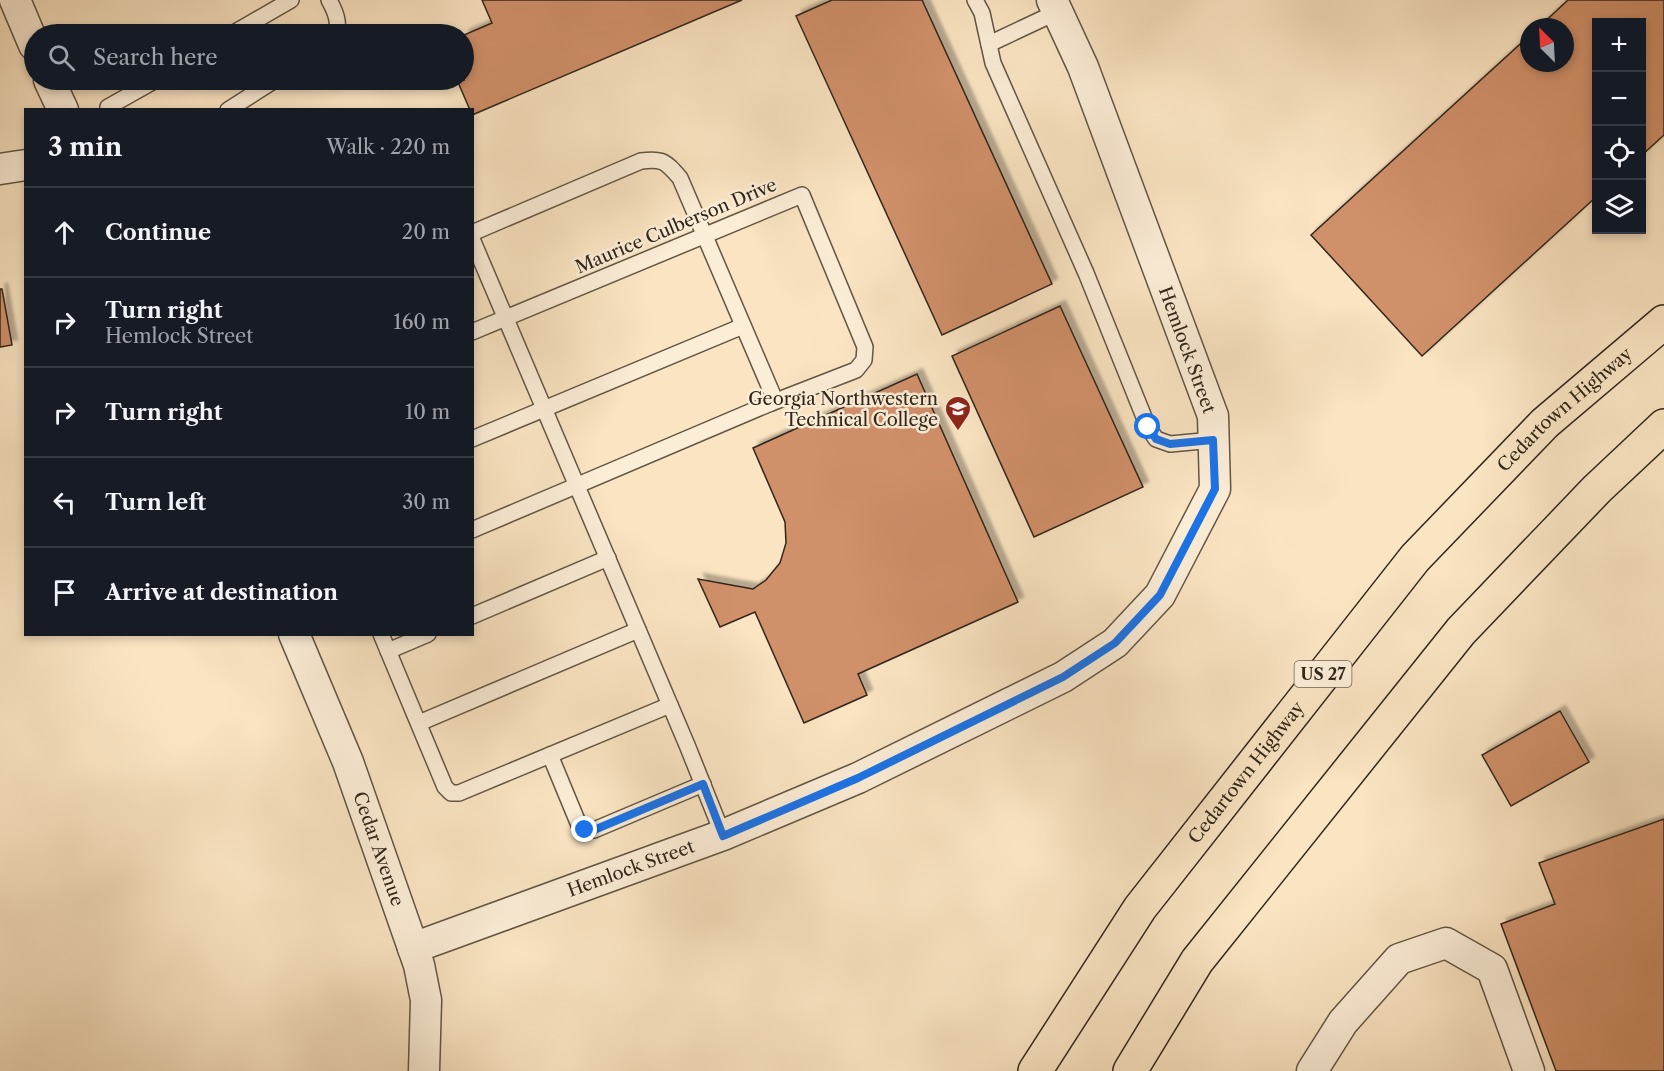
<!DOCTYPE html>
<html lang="en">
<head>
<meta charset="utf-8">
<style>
  body { margin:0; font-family:"Libre Caslon Text",serif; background:#20242c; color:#f1f3f6 }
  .controls { position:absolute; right:18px; top:18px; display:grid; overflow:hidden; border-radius:0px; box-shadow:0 3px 9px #0003 }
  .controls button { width:54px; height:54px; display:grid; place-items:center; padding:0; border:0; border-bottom:2px solid #363941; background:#171b24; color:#f1f3f6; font:30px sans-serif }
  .compass { position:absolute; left:1520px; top:18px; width:54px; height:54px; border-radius:50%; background:#171b24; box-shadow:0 3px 9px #0003; rotate:336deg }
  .stop { position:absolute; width:18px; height:18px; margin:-14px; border:4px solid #1a73e8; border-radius:50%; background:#fff }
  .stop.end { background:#1a73e8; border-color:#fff; box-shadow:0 2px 6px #0008 }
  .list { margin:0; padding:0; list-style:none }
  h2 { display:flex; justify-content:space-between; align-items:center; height:78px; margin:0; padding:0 24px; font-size:26px }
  h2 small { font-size:20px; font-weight:400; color:#9ea1a6 }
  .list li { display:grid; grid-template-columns:39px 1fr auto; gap:18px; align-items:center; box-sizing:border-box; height:90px; padding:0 24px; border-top:2px solid #363941 }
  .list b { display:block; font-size:22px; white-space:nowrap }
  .list p { margin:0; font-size:20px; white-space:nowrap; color:#9ea1a6 }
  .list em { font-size:20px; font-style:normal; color:#9ea1a6 }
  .icon { flex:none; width:33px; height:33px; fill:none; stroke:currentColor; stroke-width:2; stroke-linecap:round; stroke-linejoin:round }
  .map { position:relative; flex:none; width:1664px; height:1071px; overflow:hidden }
  .search { position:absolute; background:#171b24; box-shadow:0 3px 9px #0003; left:24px; top:24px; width:450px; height:66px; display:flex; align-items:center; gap:15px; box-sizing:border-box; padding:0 21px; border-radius:33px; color:#9ea1a6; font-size:22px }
  .panel { position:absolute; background:#171b24; box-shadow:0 3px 9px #0003; left:24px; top:108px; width:450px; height:528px; border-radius:0px }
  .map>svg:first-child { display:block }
  .building { fill:#d0906b; stroke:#30261a; stroke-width:1.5; filter:url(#shadow) }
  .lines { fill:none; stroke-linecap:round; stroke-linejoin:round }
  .lane-casing { stroke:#625644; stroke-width:18 }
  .street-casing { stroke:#625644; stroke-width:33 }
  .highway-casing { stroke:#30261a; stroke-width:36 }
  .lane { stroke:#fcedd7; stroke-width:15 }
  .street { stroke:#fcedd7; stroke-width:30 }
  .highway { stroke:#fae4c2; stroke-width:33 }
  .route { stroke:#1a73e8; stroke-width:8 }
  .labels { text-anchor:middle; stroke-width:5; stroke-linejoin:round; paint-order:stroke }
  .shield { fill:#fcedd7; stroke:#6d6253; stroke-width:1.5 }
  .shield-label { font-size:16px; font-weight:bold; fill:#30261a }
  .street-label { font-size:18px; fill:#30261a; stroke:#fcedd7 }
  .poi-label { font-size:18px; fill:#30261a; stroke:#fcedd7; text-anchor:end }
</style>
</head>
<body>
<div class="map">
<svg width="1664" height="1071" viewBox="0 0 1664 1071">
  <defs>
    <filter id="shadow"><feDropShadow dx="5.5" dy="-5.5" stdDeviation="1.5" flood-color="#0004"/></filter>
  </defs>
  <rect width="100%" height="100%" fill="#fae4c2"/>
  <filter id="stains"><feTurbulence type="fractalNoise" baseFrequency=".00333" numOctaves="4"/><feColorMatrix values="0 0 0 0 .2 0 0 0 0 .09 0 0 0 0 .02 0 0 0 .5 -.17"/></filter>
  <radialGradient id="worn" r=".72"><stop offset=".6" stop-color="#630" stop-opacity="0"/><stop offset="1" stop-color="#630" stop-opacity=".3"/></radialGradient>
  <g class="building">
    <path d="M482,0H742L472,115V110H470L457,80H464V35L492,23Z"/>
    <path d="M832,0H922L1052,284L942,335L796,16Z"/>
    <path d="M1568,0H1664V135L1642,155V22H1596V197L1422,356L1311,235L1529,36V63H1565V27H1539Z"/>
    <path d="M0,289H2L12,345L0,347Z"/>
    <path d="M1060,306L1143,487L1034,537L952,356Z"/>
    <path d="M917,374L1018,602L858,674L867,695L804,723L755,612L720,627L698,579L753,589L766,580L780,563L786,543L785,522L753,448Z"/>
    <path d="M1560,711L1589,762L1511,806L1482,755Z"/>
    <path d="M1664,819V1071H1556L1501,924L1555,904L1539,863Z"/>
  </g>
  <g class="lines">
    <defs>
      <g id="lane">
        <path d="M329,0C335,11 340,22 336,34"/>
        <path d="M975,0L982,13L993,63L1086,273L1148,427L1156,439L1170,444L1213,440"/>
        <path d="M232,34L291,0"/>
        <path d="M989,44L1057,12"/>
        <path d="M108,110V107L156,80"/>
        <path d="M228,110L275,80"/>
        <path d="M472,233L641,161C663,158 666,162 680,178L772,393L771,403L472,530"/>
        <path d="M472,239L687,745L723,835"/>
        <path d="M472,332L802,195L865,347L864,360L856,370L771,403"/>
        <path d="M472,439L743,326"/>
        <path d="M472,616L608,558"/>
        <path d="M381,634L445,787L451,793H459L670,705"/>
        <path d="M388,651L428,634"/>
        <path d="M419,723L638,630"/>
        <path d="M550,755L579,825L585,830H594L703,784"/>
      </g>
      <g id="street">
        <path d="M15,0L34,45"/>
        <path d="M49,80L63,110"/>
        <path d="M0,169L26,165"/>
        <path id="s1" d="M294,634L348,762L419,965L426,1000L424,1071"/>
        <path id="s2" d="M413,948L723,835L858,778L1063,677L1115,643L1160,595L1215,489L1213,416L1083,67L1052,0"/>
        <path d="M1312,1071L1343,1022L1399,959L1446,943L1492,969L1529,1071"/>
      </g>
      <g id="highway">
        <path id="s3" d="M1035,1071L1140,908L1415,558L1545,423L1664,322"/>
        <path d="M1130,1071L1197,961L1461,631L1597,489L1664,426"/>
      </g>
    </defs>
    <use href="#lane" class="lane-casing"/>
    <use href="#street" class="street-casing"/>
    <use href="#highway" class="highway-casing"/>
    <use href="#lane" class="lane"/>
    <use href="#street" class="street"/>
    <use href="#highway" class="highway"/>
  </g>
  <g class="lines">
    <path class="route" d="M585,830H594L703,784L723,836L858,778L1063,677L1115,643L1160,595L1215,489L1213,440L1170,444L1156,439L1148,427"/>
  </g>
  <defs>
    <symbol id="university-pin" viewBox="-11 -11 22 30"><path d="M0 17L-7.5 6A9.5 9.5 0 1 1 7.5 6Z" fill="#8f2418" stroke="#fcedd7"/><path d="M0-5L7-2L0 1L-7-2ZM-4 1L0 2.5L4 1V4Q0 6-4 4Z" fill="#fff"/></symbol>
  </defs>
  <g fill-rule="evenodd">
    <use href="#university-pin" x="943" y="394" width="30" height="40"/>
  </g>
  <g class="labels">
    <rect class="shield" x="1294.5" y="661" width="57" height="26" rx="4.5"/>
    <g class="shield-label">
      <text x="1323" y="680">US 27</text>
    </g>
    <g class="street-label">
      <text transform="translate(676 226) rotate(-23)" y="6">Maurice Culberson Drive</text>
      <text transform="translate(1187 350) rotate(70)" y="6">Hemlock Street</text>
      <text dy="6" stroke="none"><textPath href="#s3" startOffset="850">Cedartown Highway</textPath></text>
      <text dy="6" stroke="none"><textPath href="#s3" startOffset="366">Cedartown Highway</textPath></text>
      <text dy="6" stroke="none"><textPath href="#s1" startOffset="231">Cedar Avenue</textPath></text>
      <text dy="6" stroke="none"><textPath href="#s2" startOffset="232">Hemlock Street</textPath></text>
    </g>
    <g class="poi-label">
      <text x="938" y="405">Georgia Northwestern<tspan x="938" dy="21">Technical College</tspan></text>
    </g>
  </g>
  <rect width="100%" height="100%" filter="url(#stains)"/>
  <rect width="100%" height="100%" fill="url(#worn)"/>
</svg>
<div class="controls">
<button>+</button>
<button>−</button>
<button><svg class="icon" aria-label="locate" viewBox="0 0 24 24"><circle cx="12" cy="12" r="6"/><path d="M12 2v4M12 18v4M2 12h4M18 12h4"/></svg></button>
<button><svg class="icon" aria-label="layers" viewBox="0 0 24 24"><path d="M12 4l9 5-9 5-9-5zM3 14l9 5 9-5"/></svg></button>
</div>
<svg class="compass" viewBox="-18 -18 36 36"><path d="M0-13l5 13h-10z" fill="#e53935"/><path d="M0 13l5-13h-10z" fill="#9ea1a6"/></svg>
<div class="stop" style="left:1148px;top:427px"></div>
<div class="stop end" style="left:585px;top:830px"></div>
<div class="search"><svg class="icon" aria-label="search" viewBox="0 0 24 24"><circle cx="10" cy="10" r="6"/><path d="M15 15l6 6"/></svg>Search here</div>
<section class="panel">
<h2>3 min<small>Walk · 220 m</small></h2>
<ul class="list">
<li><svg class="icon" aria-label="ahead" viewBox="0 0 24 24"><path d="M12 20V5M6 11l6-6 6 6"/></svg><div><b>Continue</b></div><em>20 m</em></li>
<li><svg class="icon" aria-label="right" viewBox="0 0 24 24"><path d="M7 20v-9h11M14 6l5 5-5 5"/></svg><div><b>Turn right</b><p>Hemlock Street</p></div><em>160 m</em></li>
<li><svg class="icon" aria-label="right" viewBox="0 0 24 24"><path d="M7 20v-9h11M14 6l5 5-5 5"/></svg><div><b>Turn right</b></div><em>10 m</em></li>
<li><svg class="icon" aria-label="left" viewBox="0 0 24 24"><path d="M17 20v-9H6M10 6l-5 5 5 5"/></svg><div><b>Turn left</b></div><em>30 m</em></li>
<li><svg class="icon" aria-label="arrive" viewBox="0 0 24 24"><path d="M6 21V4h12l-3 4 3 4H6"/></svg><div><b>Arrive at destination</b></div></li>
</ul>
</section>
</div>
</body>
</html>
